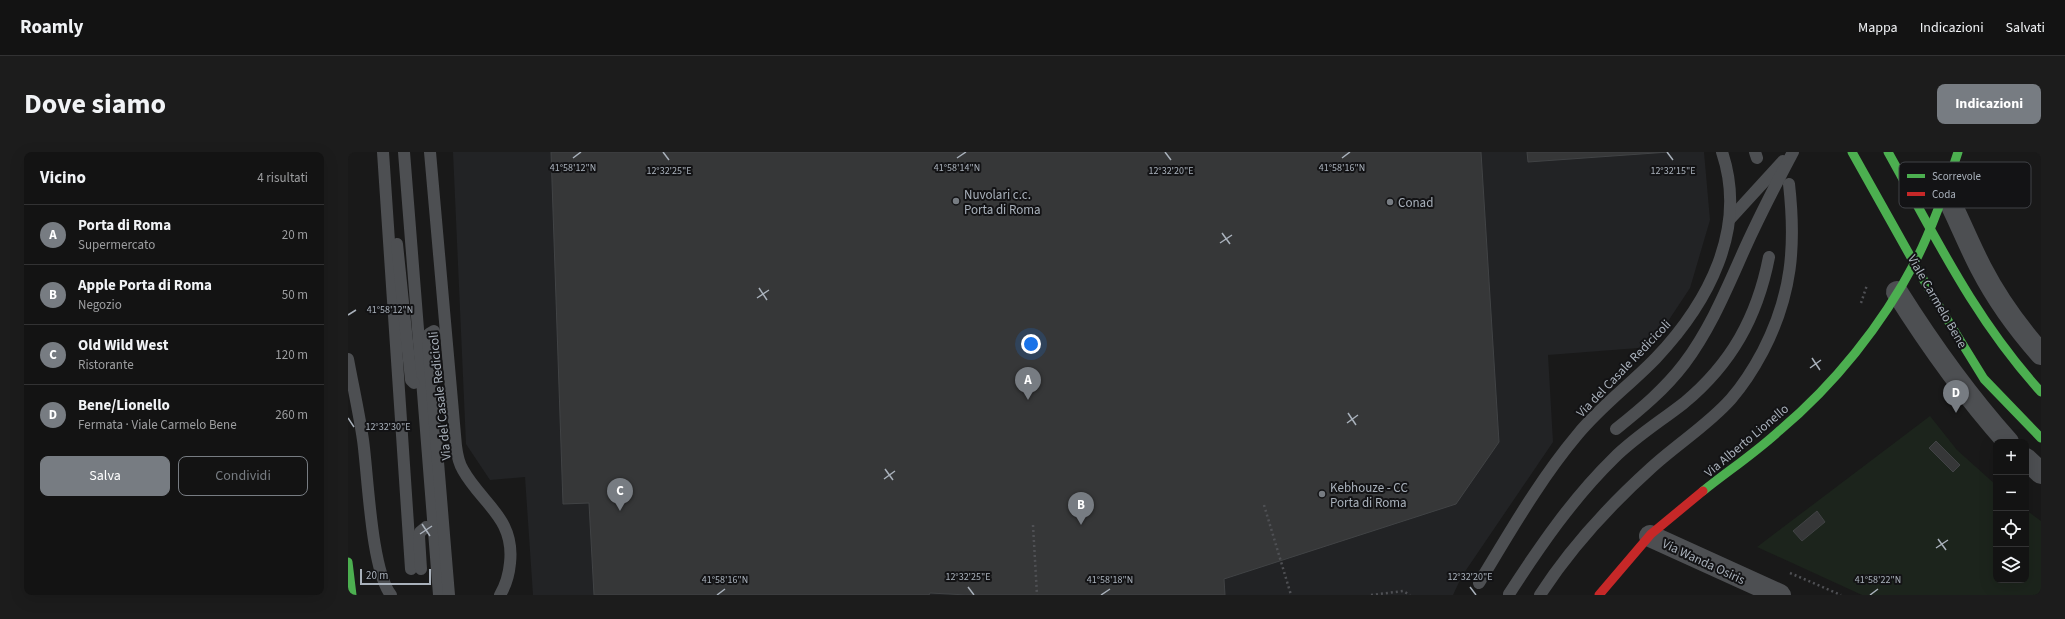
<!DOCTYPE html>
<html lang="it">
<head>
<meta charset="utf-8">
<style>
  body { margin:0; font-family:"Source Sans 3",sans-serif; background:#1c1c1c; color:#f1f3f6 }
  .controls { position:absolute; right:12px; bottom:12px; display:grid; overflow:hidden; border-radius:8px; box-shadow:0 4px 16px #0002 }
  .controls button { width:36px; height:36px; display:grid; place-items:center; padding:0; border:0; border-bottom:1px solid #323233; background:#131313; color:#f1f3f6; font:20px sans-serif }
  .scale { position:absolute; left:12px; bottom:10px; width:71px; box-sizing:border-box; padding-left:4px; border:2px solid #a9b1bb; border-top:0; font-size:11px; line-height:14px; white-space:nowrap; color:#a9b1bb; -webkit-text-stroke:3px #131315; paint-order:stroke }
  .you { position:absolute; left:683px; top:192px; width:14px; height:14px; margin:-10px; border:3px solid #fff; border-radius:50%; background:#1a73e8; box-shadow:0 0 0 6px #1a73e833 }
  .badge { display:grid; place-items:center; width:26px; height:26px; border-radius:50%; background:#777c82; color:#fff; font-size:13px; font-weight:700 }
  .pin { position:absolute; translate:-50% -33px; filter:drop-shadow(0 1px 2px #0008) }
  .pin::after { content:''; position:absolute; top:21px; width:14px; height:12px; background:inherit; clip-path:polygon(0 0,100% 0,50% 100%) }
  .list { margin:0; padding:0; list-style:none }
  h2 { display:flex; justify-content:space-between; align-items:center; height:52px; margin:0; padding:0 16px; font-size:17px }
  h2 small { font-size:13px; font-weight:400; color:#9d9ea0 }
  .list li { display:grid; grid-template-columns:26px 1fr auto; gap:12px; align-items:center; box-sizing:border-box; height:60px; padding:0 16px; border-top:1px solid #323233 }
  .list b { display:block; font-size:15px; white-space:nowrap }
  .list p { margin:0; font-size:13px; white-space:nowrap; color:#9d9ea0 }
  .list em { font-size:13px; font-style:normal; color:#9d9ea0 }
  .actions { display:flex; gap:8px; padding:12px 16px }
  .actions a { flex:1; padding:9px 0; border:1px solid #777c82; border-radius:8px; text-align:center; font-size:14px; color:#777c82 }
  .actions .main { background:#777c82; color:#fff }
  .icon { flex:none; width:22px; height:22px; fill:none; stroke:currentColor; stroke-width:2; stroke-linecap:round; stroke-linejoin:round }
  .map { position:relative; flex:none; width:1693px; height:443px; overflow:hidden; border-radius:8px }
  header { display:flex; align-items:center; gap:24px; box-sizing:border-box; height:56px; padding:0 20px; background:#131313; border-bottom:1px solid #323233 }
  header strong { font-size:19px }
  nav { display:flex; gap:22px; margin-inline-start:auto; font-size:14px }
  .intro { display:flex; align-items:center; justify-content:space-between; box-sizing:border-box; height:96px; padding:0 24px }
  h1 { margin:0; font-size:28px }
  .button { padding:10px 18px; border-radius:8px; background:#777c82; color:#fff; font-size:14px; font-weight:700 }
  main { display:flex; gap:24px; padding:0 24px }
  aside { flex:1; background:#131313; border-radius:8px; box-shadow:0 4px 16px #0002 }
  .map>svg:first-child { display:block }
  .built { fill:#222325 }
  .green { fill:#1c241c }
  .building { fill:#363738; stroke:#414345 }
  .lines { fill:none; stroke-linecap:round; stroke-linejoin:round }
  .path { stroke:#4f5054; stroke-width:2.5; stroke-dasharray:2 3; stroke-linecap:butt }
  .lane { stroke:#4d4f52; stroke-width:12 }
  .street { stroke:#4d4f52; stroke-width:22 }
  .fast { stroke:#4caf50; stroke-width:9 }
  .jam { stroke:#c62828; stroke-width:9 }
  .ticks { fill:none; stroke:#a9b1bb; stroke-width:1.5 }
  .poi-dot { fill:#777c82; stroke:#131315; stroke-width:1.5 }
  .labels { text-anchor:middle; stroke-width:4; stroke-linejoin:round; paint-order:stroke }
  .poi-label { font-size:13px; fill:#a9b1bb; stroke:#131315; text-anchor:start }
  .street-label { font-size:13px; fill:#a9b1bb; stroke:#131315 }
  .key { fill:#131315; stroke:#404247; stroke-width:1 }
  .key-label { font-size:11px; fill:#a9b1bb }
  .ticks-label { font-size:10px; text-anchor:middle; fill:#a9b1bb; stroke:#131315; stroke-width:4; stroke-linejoin:round; paint-order:stroke }
</style>
</head>
<body>
<header>
<strong>Roamly</strong>
<nav><a>Mappa</a><a>Indicazioni</a><a>Salvati</a></nav>
</header>
<div class="intro"><h1>Dove siamo</h1><a class="button">Indicazioni</a></div>
<main>
<aside>
<h2>Vicino<small>4 risultati</small></h2>
<ul class="list">
<li><span class="badge">A</span><div><b>Porta di Roma</b><p>Supermercato</p></div><em>20 m</em></li>
<li><span class="badge">B</span><div><b>Apple Porta di Roma</b><p>Negozio</p></div><em>50 m</em></li>
<li><span class="badge">C</span><div><b>Old Wild West</b><p>Ristorante</p></div><em>120 m</em></li>
<li><span class="badge">D</span><div><b>Bene/Lionello</b><p>Fermata · Viale Carmelo Bene</p></div><em>260 m</em></li>
</ul>
<div class="actions"><a class="main">Salva</a><a>Condividi</a></div>
</aside>
<div class="map">
<svg width="1693" height="443" viewBox="0 0 1693 443">
  <rect width="100%" height="100%" fill="#191919"/>
  <path class="built" d="M105,0H1356L1362,68L1342,136L1303,195L1200,203L1205,290L1114,424L1105,443H185L177,325L142,328L118,292Z"/>
  <path class="green" d="M1582,264L1609,298L1648,333V428H1678V358L1693,369V443H1514L1409,395Z"/>
  <g class="building">
    <path d="M203,0H1133L1151,290L1108,352L876,427L877,443H619L582,441L581,443H246L241,351L215,352Z"/>
    <path d="M1179,0H1321L1180,10Z"/>
    <path d="M1588,289L1612,313L1605,320L1581,296Z"/>
    <path d="M1469,359L1477,370L1454,389L1445,379Z"/>
  </g>
  <g class="lines">
    <g class="path">
      <path d="M1513,151L1519,133"/>
      <path d="M916,353L943,443"/>
      <path d="M685,373L689,443"/>
      <path d="M1442,421L1493,443"/>
      <path d="M1023,443L1055,439L1062,443"/>
    </g>
    <g class="lane">
      <path d="M35,0L63,417"/>
      <path d="M56,0L91,443"/>
      <path d="M82,0L108,294C109,302 110,310 115,318C134,352 167,366 162,411C161,422 158,433 152,443"/>
      <path d="M1407,0L1409,6"/>
      <path d="M1382,67L1435,9"/>
      <path d="M49,92L63,228L66,231"/>
      <path d="M86,179L81,182L80,189L101,443"/>
      <path d="M0,207C5,234 11,261 15,288C20,323 23,418 43,443"/>
      <path d="M1268,277C1293,257 1317,237 1336,212C1363,176 1379,136 1397,96C1412,63 1428,32 1445,0"/>
      <path d="M73,417L71,384L72,380L78,375"/>
      <path d="M1131,431C1162,380 1192,327 1230,282C1253,254 1283,232 1308,206C1360,151 1400,77 1374,0"/>
      <path d="M1161,442C1192,394 1225,346 1266,306C1287,285 1313,269 1336,251C1383,212 1409,166 1421,105"/>
      <path d="M1192,443C1223,395 1261,354 1303,316C1329,292 1360,273 1383,247C1396,232 1406,216 1415,199C1444,143 1448,94 1441,32"/>
    </g>
    <g class="street">
      <path d="M1597,40C1610,65 1620,91 1633,116C1649,147 1670,176 1693,202"/>
      <path d="M1549,140C1583,194 1618,243 1660,290"/>
      <path d="M1678,307L1693,321"/>
      <path d="M1302,384L1432,443"/>
    </g>
    <g class="fast">
      <path d="M1504,0L1583,141L1636,227L1693,286"/>
      <path d="M1540,0C1588,86 1626,166 1693,240"/>
      <path d="M1355,339C1380,319 1407,301 1431,279C1486,233 1534,173 1567,110C1585,75 1598,37 1610,0"/>
      <path d="M0,410L4,443"/>
    </g>
    <path class="jam" d="M1251,443L1303,382L1355,339"/>
  </g>
  <path class="ticks" d="M315,0L321,8M817,0L823,8M1319,0L1325,8M225,6L233,0M609,6L618,0M994,6L1002,0M874,81L882,92M872,91L884,83M411,136L419,148M409,146L421,138M0,163L8,158M1464,206L1472,218M1462,216L1473,208M1000,261L1008,273M0,266L6,275M999,271L1010,263M537,317L545,328M536,327L547,319M74,372L82,384M72,382L84,374M1590,387L1598,398M1588,396L1600,388M620,435L626,443M1122,435L1128,443M369,443L377,437M753,443L762,437M1522,443L1530,437"/>
  <g class="poi-dot">
    <circle cx="608" cy="49" r="4"/>
    <circle cx="1042" cy="50" r="4"/>
    <circle cx="974" cy="342" r="4"/>
  </g>
  <g class="labels">
    <g class="poi-label">
      <text x="616" y="47">Nuvolari c.c.<tspan x="616" dy="15">Porta di Roma</tspan></text>
      <text x="1050" y="55">Conad</text>
      <text x="982" y="340">Kebhouze - CC<tspan x="982" dy="15">Porta di Roma</tspan></text>
    </g>
    <g class="street-label">
      <text transform="translate(1590 149) rotate(60)" y="5">Viale Carmelo Bene</text>
      <text transform="translate(1275 216) rotate(-46)" y="5">Via del Casale Redicicoli</text>
      <text transform="translate(91 244) rotate(-96)" y="5">Via del Casale Redicicoli</text>
      <text transform="translate(1398 288) rotate(-40)" y="5">Via Alberto Lionello</text>
      <text transform="translate(1356 409) rotate(25)" y="5">Via Wanda Osiris</text>
    </g>
  </g>
  <rect x="1551" y="10" width="132" height="46" rx="6" class="key"/>
  <rect x="1559" y="22" width="18" height="4" fill="#4caf50"/>
  <rect x="1559" y="40" width="18" height="4" fill="#c62828"/>
  <g class="key-label">
    <text x="1584" y="28">Scorrevole</text>
    <text x="1584" y="46">Coda</text>
  </g>
  <g class="ticks-label">
    <text x="609" y="19">41°58'14"N</text>
    <text x="994" y="19">41°58'16"N</text>
    <text x="225" y="19">41°58'12"N</text>
    <text x="321" y="22">12°32'25"E</text>
    <text x="823" y="22">12°32'20"E</text>
    <text x="1325" y="22">12°32'15"E</text>
    <text x="42" y="161">41°58'12"N</text>
    <text x="40" y="278">12°32'30"E</text>
    <text x="620" y="428">12°32'25"E</text>
    <text x="1122" y="428">12°32'20"E</text>
    <text x="377" y="431">41°58'16"N</text>
    <text x="762" y="431">41°58'18"N</text>
    <text x="1530" y="431">41°58'22"N</text>
  </g>
</svg>
<div class="controls">
<button>+</button>
<button>−</button>
<button><svg class="icon" aria-label="locate" viewBox="0 0 24 24"><circle cx="12" cy="12" r="6"/><path d="M12 2v4M12 18v4M2 12h4M18 12h4"/></svg></button>
<button><svg class="icon" aria-label="layers" viewBox="0 0 24 24"><path d="M12 4l9 5-9 5-9-5zM3 14l9 5 9-5"/></svg></button>
</div>
<div class="scale">20 m</div>
<div class="you"></div>
<div class="pin badge" style="left:680px;top:248px">A</div>
<div class="pin badge" style="left:733px;top:373px">B</div>
<div class="pin badge" style="left:272px;top:359px">C</div>
<div class="pin badge" style="left:1608px;top:261px">D</div>
</div>
</main>
</body>
</html>
